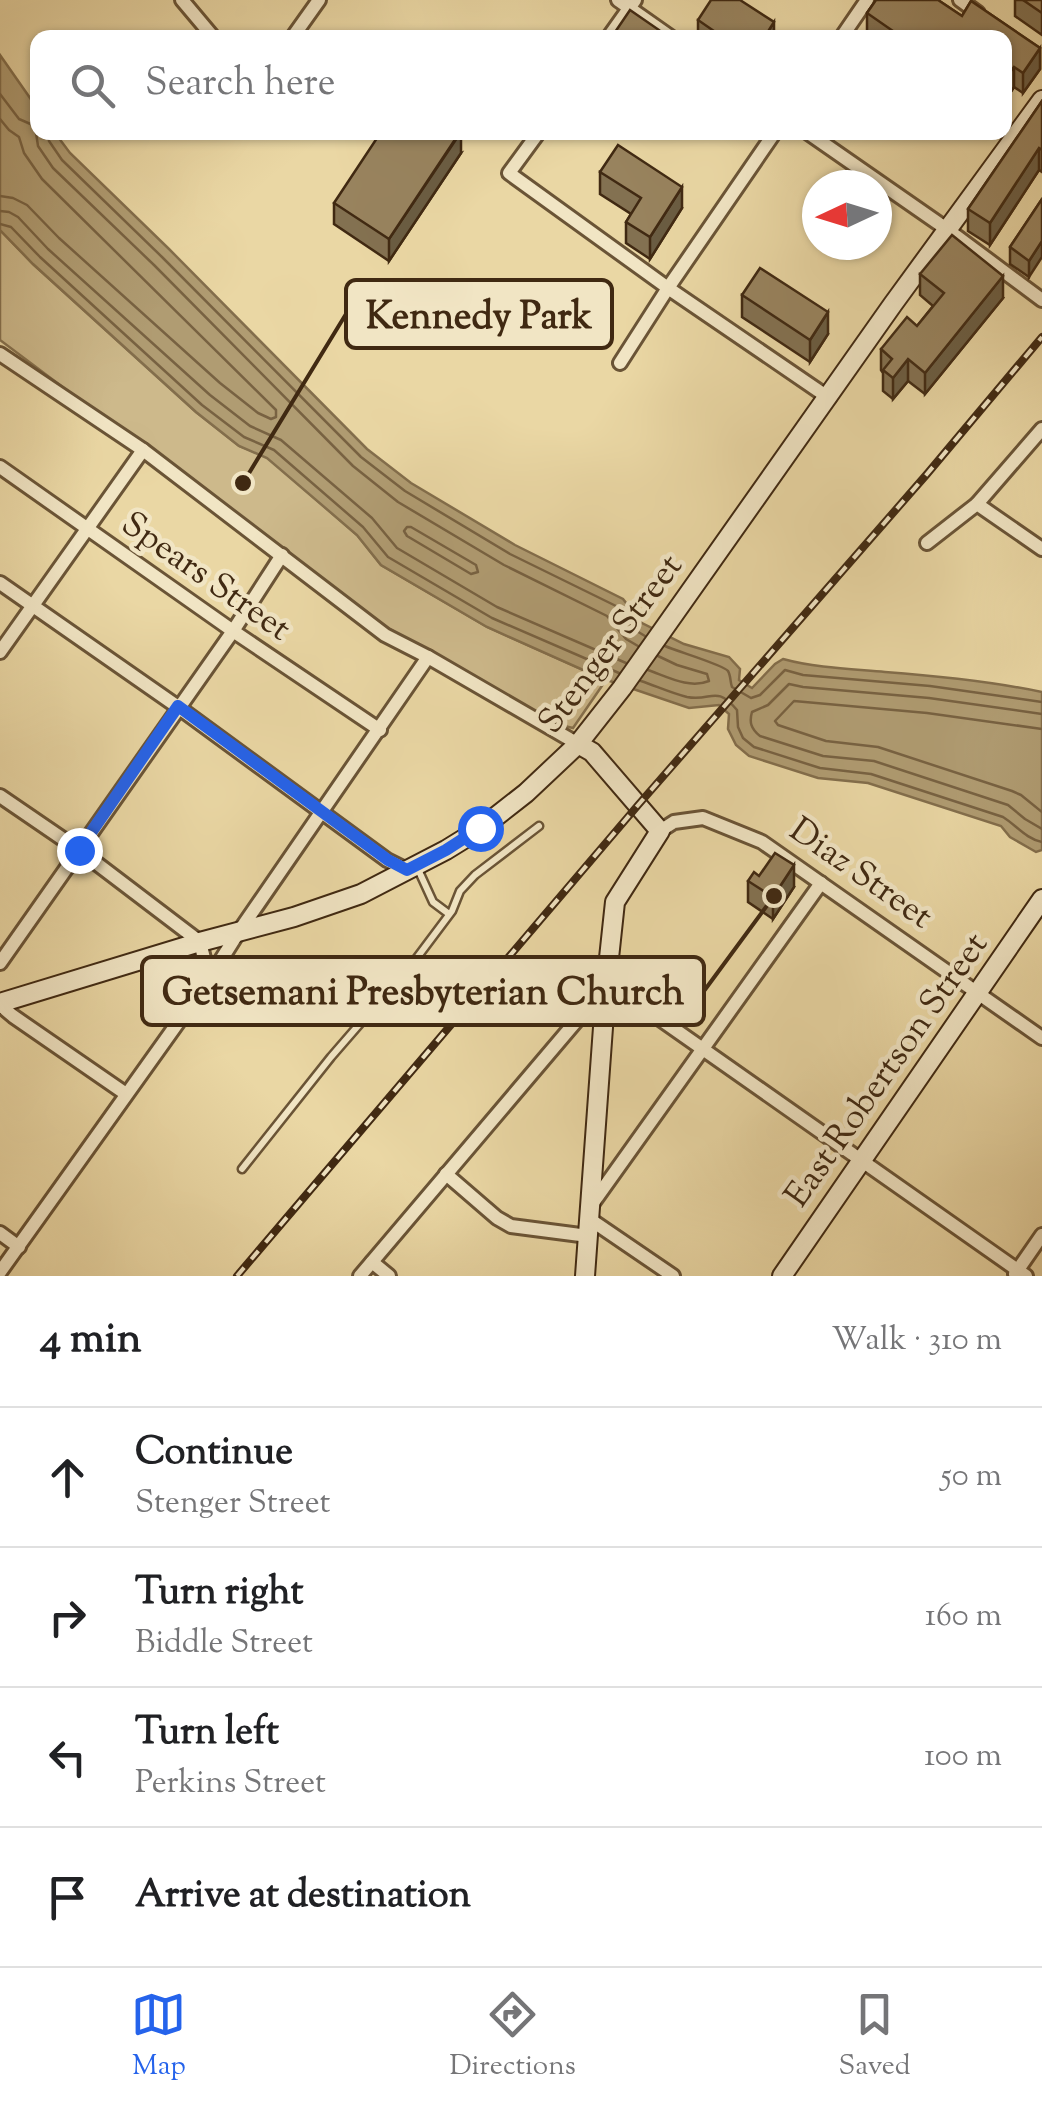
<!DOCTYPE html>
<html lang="en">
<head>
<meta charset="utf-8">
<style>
  body { margin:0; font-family:"Sorts Mill Goudy",serif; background:#f6f6f6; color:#202124 }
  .compass { position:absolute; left:802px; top:170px; width:90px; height:90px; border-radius:50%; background:#fff; box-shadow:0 2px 8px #0004; rotate:266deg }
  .stop { position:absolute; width:30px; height:30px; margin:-22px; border:8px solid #2563eb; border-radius:50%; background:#fff }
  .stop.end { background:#2563eb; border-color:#fff; box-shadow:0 2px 10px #0008 }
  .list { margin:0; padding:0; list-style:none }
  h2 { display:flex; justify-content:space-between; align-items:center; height:130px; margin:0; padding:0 40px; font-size:42px }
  h2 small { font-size:32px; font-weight:400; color:#757577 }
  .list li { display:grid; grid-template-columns:65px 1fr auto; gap:30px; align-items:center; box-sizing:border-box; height:140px; padding:0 40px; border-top:2px solid #e0e0e0 }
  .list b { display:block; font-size:38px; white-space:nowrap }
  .list p { margin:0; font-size:32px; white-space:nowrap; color:#757577 }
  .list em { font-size:32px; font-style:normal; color:#757577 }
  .icon { flex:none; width:55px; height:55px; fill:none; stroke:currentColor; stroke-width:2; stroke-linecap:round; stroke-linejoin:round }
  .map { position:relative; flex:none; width:1042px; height:1276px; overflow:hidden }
  .search { position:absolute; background:#fff; box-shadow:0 2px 8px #0004; left:30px; right:30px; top:30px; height:110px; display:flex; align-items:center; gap:25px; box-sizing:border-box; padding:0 35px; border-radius:20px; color:#757577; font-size:38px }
  .sheet { height:690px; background:#fff }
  nav { display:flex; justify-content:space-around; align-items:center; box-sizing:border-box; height:140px; border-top:2px solid #e0e0e0; background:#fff; font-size:28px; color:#757577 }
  nav a { display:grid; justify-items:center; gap:5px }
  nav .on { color:#2563eb }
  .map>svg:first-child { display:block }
  .green { fill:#cdb98b; stroke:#86714e; stroke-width:2.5 }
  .water { fill:#b09c72; stroke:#836e4c; stroke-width:2.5 }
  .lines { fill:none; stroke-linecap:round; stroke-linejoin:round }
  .shore { stroke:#786242; stroke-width:2.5 }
  .lane-casing { stroke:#6a5436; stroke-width:11 }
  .street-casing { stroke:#6a5436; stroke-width:18 }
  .secondary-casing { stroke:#402912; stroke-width:22 }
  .lane { stroke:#f1e5c4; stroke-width:6 }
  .street { stroke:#f1e5c4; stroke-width:12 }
  .secondary { stroke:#f1e5c4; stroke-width:18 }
  .rail-casing { stroke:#402912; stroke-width:8 }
  .rail { stroke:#f1e5c4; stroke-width:4; stroke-dasharray:11; stroke-linecap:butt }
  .wall { fill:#837151; stroke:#402912; stroke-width:2.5 }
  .shaded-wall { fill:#6a5c42; stroke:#402912; stroke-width:2.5 }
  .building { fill:#98835e; stroke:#402912; stroke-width:2.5 }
  .route { stroke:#2563eb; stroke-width:12 }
  .labels { text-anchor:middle; stroke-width:9; stroke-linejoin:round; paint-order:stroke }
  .street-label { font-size:35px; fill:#402912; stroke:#f1e5c4 }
  .leader { fill:none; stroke:#402912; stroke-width:4 }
  .callout-dot { fill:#402912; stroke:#f1e5c4; stroke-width:4 }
  .callout { fill:#f1e5c4; stroke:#402912; stroke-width:4 }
  .callout-label { font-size:38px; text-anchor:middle; font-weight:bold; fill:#402912 }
</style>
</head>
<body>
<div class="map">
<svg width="1042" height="1276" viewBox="0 0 1042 1276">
  <rect width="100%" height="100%" fill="#ead7a4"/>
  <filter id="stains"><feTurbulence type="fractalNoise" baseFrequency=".002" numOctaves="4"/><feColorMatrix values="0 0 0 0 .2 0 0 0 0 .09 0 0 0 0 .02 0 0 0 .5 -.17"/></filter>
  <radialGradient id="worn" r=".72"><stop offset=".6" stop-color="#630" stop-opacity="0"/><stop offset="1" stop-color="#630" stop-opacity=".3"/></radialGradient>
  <path class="green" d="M0,230L33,264L196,412L239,446L267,457L357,535L381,565L487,627L606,680L573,728L560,725L370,618L0,340Z"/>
  <path class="water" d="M0,55L37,108L38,132L55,133L70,153L169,249L367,449L411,483L515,545L623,599L642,623L684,644L729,657L740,669L739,680L752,688L775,664L783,659C816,668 851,669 885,672C938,676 990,681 1042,692V850L1036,852L1010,837L1001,826L868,783L818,778L749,756L736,745L728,729L729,714L719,705L689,708L601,678L487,627L381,565L357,535L267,458L239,446L196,412L33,264L0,230Z"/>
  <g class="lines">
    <g class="shore">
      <path d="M0,94L19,119L35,126L38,146L53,168L154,265L353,466L398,502L504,565L607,616L626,639L638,646"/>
      <path d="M0,119L9,130L19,137L24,153L42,179L276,410V417L271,419L258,413L220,383L59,238L27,205L13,198L0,196"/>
      <path d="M48,132L49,141L62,160L162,257L361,457L405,491L510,554L616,606L635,630L645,636"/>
      <path d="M0,211L9,212L18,217L48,249L210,395L250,426L281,440L372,518L397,548L497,607L626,663"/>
      <path d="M0,224L11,227L40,257L202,405L244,437L274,450L363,527L388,557L492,618L619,673"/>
      <path d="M407,527H411L476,565L478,572L471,574L407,536L404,531Z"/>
      <path d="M665,646C676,651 724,665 728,671C731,676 730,682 732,687L751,698L760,695L785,670L803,675L930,686L1042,702"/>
      <path d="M648,670C668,677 689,689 709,681L707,674L677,665L658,656"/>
      <path d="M641,681C656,686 671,693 687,697C712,702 715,684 737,710L738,727L743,738L754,747L820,768L871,774L1003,817C1016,825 1026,839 1042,842"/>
      <path d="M1042,714L929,698L803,687L789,684L768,705L752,712C749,722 751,729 760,736L823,756L874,761L1008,805L1025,819L1042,829"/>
      <path d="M1042,729L927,713L794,701L775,721L778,725L826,741L878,747L1012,791L1021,795L1042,812"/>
    </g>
    <defs>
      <g id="lane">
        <path d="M417,867L433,902L449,914"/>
        <path d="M242,1169L331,1057L416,959L452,911L460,891L475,875L539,826"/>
      </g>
      <g id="street">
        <path d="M182,0L214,38"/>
        <path d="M618,0L672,38"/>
        <path d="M960,0L978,13"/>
        <path d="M292,38L319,0"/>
        <path d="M608,38L635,0"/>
        <path d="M841,38L867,0"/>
        <path d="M539,132L509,173L668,288L829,398"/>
        <path d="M807,132L948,230L1042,300"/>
        <path d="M0,354L143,450L385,635L428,657L578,744"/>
        <path d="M620,363L668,288L775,132"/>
        <path d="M0,467L233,631L380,730"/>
        <path d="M977,504L1042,429"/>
        <path d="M927,543L977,504L1042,549"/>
        <path d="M0,583L178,707L387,860L407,870"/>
        <path d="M0,652L143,450"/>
        <path d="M0,796L79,850L200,942L209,979"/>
        <path d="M660,831L674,822L703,818L762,842L1042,1038"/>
        <path d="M0,963L233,631L282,555"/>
        <path d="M0,1005L13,1016L126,1094"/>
        <path d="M446,1174L497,1218L511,1226L588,1236"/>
        <path d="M590,1207L821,883"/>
        <path d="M588,1218L673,1276"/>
        <path d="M0,1233L19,1247"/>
        <path d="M372,1262L389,1276"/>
        <path d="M0,1272L209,979L238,933L428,657"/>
        <path d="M1015,1274L1042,1235"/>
        <path d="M360,1276L606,986L623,993L1026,1276"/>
      </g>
      <g id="secondary">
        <path d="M578,744L592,752L660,831L615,902L606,986L585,1276"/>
        <path d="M0,1003L200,942L294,917L361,894L446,850L480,829L526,793L578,744L622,688L893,304L1042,100"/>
        <path d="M782,1276L1042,899"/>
      </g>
    </defs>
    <use href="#lane" class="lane-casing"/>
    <use href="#street" class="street-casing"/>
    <use href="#secondary" class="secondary-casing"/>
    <use href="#lane" class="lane"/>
    <use href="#street" class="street"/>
    <use href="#secondary" class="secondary"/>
    <defs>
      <path id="rail" d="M237,1276L639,804L927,474L1042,337"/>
    </defs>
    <use href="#rail" class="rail-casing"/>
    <use href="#rail" class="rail"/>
  </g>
  <g class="wall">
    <path d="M876,0H938L962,16L971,1L1040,48V69L1023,93L1014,87L1010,93L1004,89V38H874L867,33V13Z"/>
    <path d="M1015,0H1042V35L1015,16Z"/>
    <path d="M698,20L774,38H698Z"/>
    <path d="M1042,101V172L1039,170L990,245L968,231V209Z"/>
    <path d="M461,153L389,261L334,224V203Z"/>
    <path d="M600,172L682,208L650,259L626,243V222L631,214L600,194Z"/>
    <path d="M1042,199L1029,277L1010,264V247Z"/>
    <path d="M920,274L1003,298L925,394L908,381L893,399L883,391V373L881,370V349L917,326L933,306L920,295Z"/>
    <path d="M742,295L828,334L810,362L742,317Z"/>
    <path d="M759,876L794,887L773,919L748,902V881Z"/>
  </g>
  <g class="shaded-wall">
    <path d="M774,22V38H764Z"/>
    <path d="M1040,48V69L1023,93V73Z"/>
    <path d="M1014,67V87L1010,93V72Z"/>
    <path d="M461,132V153L389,261V239Z"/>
    <path d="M1039,148V170L990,245V223Z"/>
    <path d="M682,187V208L650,259V237Z"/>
    <path d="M1042,241V257L1029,277V261Z"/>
    <path d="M1003,276V298L925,394V373Z"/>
    <path d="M828,312V334L810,362V340Z"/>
    <path d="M908,359V381L893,399V378Z"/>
    <path d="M794,865V887L773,919V897Z"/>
  </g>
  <g class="building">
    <path d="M711,0H740L774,22L764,38H724L698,20Z"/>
    <path d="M876,0H938L962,16L971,1L1040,48L1023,73L1014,67L1010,72L1004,69V38H903L867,13Z"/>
    <path d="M1023,0H1042V13Z"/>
    <path d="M630,10L659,30L654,38H611Z"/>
    <path d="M1042,101V150L1039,148L990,223L968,209Z"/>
    <path d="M381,132H460L389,239L334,203Z"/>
    <path d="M618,145L682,187L650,237L626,222L641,198L600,172Z"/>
    <path d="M1042,199V241L1029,261L1010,247Z"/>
    <path d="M952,235L1003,276L925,373L908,359L893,378L883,370L892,359L881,349L907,317L917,326L944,293L920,274Z"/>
    <path d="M760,268L828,312L810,340L742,295Z"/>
    <path d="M775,853L794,865L773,897L748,881L754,872L759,876Z"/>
  </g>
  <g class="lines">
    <path class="route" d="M79,850L178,706L388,860L407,870L446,850L480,828"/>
  </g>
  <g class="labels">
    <g class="street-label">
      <text transform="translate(207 575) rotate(35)" y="12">Spears Street</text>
      <text transform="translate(609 643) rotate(-53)" y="12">Stenger Street</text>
      <text transform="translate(862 872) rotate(35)" y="12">Diaz Street</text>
      <text transform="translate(885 1069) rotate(-55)" y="12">East Robertson Street</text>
    </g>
  </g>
  <path class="leader" d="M243 483L346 314M774 896L704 991"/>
  <g class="callout-dot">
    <circle cx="243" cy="483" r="10"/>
    <circle cx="774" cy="896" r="10"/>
  </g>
  <g class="callout">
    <rect x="346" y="280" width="266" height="68" rx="10"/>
    <rect x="142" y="957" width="562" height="68" rx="10"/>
  </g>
  <g class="callout-label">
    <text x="479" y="328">Kennedy Park</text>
    <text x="423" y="1004">Getsemani Presbyterian Church</text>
  </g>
  <rect width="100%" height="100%" filter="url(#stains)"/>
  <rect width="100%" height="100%" fill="url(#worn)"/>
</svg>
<svg class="compass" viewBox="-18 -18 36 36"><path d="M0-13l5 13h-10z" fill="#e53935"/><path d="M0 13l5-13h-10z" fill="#757577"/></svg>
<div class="stop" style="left:480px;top:828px"></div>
<div class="stop end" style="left:79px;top:850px"></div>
<div class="search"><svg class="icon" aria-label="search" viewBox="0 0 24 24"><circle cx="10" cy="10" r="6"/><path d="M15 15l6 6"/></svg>Search here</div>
</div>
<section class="sheet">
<h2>4 min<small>Walk · 310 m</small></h2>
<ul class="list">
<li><svg class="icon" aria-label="ahead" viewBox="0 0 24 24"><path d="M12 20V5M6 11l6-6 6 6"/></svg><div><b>Continue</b><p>Stenger Street</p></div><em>50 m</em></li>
<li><svg class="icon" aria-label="right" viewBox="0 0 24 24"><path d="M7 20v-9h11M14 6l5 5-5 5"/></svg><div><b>Turn right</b><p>Biddle Street</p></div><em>160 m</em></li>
<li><svg class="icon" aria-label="left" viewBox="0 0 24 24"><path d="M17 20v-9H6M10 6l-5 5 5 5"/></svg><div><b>Turn left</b><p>Perkins Street</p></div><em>100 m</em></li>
<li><svg class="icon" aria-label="arrive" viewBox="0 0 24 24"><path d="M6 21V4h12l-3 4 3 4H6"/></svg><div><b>Arrive at destination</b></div></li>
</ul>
</section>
<nav>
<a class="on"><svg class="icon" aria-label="map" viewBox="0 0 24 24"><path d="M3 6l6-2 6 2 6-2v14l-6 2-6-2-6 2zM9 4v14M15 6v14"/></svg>Map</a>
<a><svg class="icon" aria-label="directions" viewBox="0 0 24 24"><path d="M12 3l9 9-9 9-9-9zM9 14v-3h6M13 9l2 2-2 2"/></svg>Directions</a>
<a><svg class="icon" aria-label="saved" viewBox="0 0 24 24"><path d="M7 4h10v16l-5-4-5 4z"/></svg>Saved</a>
</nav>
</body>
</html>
